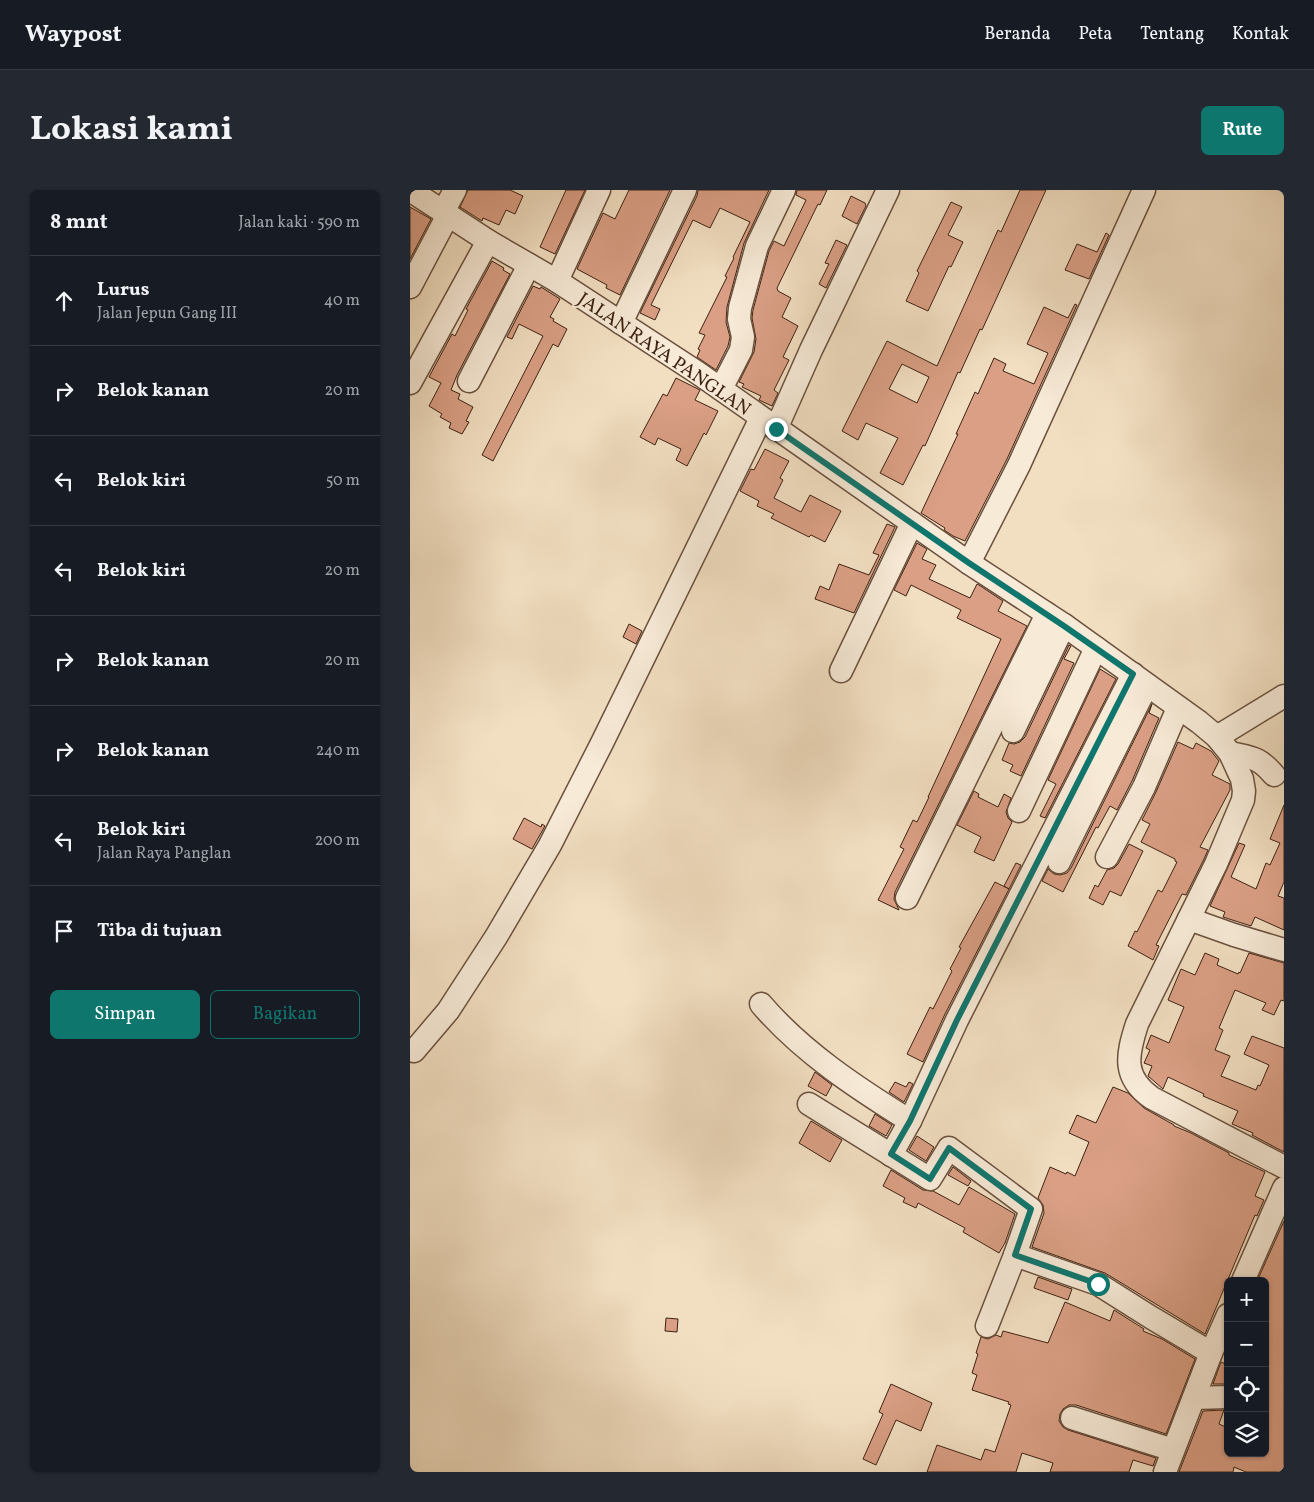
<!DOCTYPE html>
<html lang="id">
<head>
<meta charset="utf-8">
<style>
  body { margin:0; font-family:Vollkorn,serif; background:#242831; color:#f1f3f6 }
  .controls { position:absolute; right:15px; bottom:15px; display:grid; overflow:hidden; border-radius:8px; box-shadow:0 1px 4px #0004 }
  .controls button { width:45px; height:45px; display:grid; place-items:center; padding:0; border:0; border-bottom:1px solid #363941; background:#171b24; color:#f1f3f6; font:25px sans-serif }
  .stop { position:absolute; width:15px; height:15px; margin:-11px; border:4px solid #0f766e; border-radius:50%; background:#fff }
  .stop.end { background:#0f766e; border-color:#fff; box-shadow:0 1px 5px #0008 }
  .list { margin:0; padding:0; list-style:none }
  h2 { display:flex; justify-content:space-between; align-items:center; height:65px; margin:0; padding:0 20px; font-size:21px }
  h2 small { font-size:16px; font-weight:400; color:#9ea1a6 }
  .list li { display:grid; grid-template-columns:32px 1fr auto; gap:15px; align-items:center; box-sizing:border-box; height:90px; padding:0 20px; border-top:1px solid #363941 }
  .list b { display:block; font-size:19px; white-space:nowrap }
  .list p { margin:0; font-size:16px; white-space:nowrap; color:#9ea1a6 }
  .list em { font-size:16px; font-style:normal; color:#9ea1a6 }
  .actions { display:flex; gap:10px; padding:15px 20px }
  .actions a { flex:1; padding:11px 0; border:1px solid #0f766e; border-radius:8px; text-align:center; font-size:18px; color:#0f766e }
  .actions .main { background:#0f766e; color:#fff }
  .icon { flex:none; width:28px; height:28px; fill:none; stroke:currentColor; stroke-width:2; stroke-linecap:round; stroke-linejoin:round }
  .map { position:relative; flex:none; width:874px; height:1282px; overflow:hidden; border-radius:8px }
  header { display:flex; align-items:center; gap:30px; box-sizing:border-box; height:70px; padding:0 25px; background:#171b24; border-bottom:1px solid #363941 }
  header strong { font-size:24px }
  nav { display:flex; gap:28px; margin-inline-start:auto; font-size:18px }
  .intro { display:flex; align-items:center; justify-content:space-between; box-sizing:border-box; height:120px; padding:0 30px }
  h1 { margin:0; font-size:35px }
  .button { padding:12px 22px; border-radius:8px; background:#0f766e; color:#fff; font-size:18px; font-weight:700 }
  main { display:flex; gap:30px; padding:0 30px }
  aside { flex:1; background:#171b24; border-radius:8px; box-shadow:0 1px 4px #0004 }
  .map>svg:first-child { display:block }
  .building { fill:#da9f85; stroke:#3e2212; fill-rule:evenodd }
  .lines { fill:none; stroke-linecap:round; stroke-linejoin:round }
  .minor-casing { stroke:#6b513e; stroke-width:25 }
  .minor { stroke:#f7ead7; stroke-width:22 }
  .route { stroke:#0f766e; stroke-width:6 }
  .labels { text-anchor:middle; stroke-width:4; stroke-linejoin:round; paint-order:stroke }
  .street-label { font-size:19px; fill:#3e2212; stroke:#f7ead7 }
</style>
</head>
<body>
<header>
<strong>Waypost</strong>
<nav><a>Beranda</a><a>Peta</a><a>Tentang</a><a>Kontak</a></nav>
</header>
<div class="intro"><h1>Lokasi kami</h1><a class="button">Rute</a></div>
<main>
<aside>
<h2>8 mnt<small>Jalan kaki · 590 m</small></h2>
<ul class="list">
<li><svg class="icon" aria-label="ahead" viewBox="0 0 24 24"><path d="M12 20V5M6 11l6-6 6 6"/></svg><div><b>Lurus</b><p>Jalan Jepun Gang III</p></div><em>40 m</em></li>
<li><svg class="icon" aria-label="right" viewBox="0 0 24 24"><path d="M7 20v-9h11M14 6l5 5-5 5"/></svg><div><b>Belok kanan</b></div><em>20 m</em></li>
<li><svg class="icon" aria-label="left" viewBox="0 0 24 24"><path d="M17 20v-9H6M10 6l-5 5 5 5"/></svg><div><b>Belok kiri</b></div><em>50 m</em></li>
<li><svg class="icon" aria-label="left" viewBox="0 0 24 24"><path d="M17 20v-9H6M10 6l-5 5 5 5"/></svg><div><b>Belok kiri</b></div><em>20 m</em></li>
<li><svg class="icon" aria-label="right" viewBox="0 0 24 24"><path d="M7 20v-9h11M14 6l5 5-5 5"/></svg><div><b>Belok kanan</b></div><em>20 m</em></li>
<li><svg class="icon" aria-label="right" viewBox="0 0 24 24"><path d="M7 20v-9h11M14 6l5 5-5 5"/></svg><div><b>Belok kanan</b></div><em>240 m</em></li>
<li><svg class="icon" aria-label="left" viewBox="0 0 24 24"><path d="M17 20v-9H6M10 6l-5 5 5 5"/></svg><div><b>Belok kiri</b><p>Jalan Raya Panglan</p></div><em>200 m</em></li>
<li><svg class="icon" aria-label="arrive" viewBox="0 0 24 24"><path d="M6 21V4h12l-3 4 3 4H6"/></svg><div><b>Tiba di tujuan</b></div></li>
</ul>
<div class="actions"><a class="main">Simpan</a><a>Bagikan</a></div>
</aside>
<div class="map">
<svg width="874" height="1282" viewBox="0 0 874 1282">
  <rect width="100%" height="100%" fill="#f2dfc2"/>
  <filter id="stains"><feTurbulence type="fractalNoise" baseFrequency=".004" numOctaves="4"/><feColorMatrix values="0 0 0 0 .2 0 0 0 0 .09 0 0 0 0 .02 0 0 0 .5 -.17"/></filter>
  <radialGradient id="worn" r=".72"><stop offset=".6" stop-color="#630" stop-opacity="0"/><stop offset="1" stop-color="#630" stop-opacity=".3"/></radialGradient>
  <g class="building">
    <path d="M58,0H100L113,6L105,24L96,20L89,35L73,28L72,31L50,17Z"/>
    <path d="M156,0H175L145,64L130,57Z"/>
    <path d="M219,0H260L210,105L196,98L197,95L167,79L193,23L205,29Z"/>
    <path d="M288,0H359L334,53L317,117L316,132L320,147L318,156L306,180L287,167L290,160L288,159L295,145L289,143L317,87L315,86L324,68L323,67L340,32L310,18L300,38L283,30L241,115L250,119L245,130L230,123L287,6Z"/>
    <path d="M387,0H417L410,15L408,14L367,98L368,101L381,108L372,127L388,136L373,167L379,170L364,200L368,203L362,216L349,210L351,206L332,197L334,194L329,192L344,162L346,149L342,128L343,120L359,61L364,51L374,56L396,10L386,5Z"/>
    <path d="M610,0H636L572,140L570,139L550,183L548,182L515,256L513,255L493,295L470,283L488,248L456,233L448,250L432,241L477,151L527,176L588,40L591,42ZM492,174L519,187L507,213L479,199Z"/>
    <path d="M441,6L455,13L456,16L447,34L432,26Z"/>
    <path d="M541,12L552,17L538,45L553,52L541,77L539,76L518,121L496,111L509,83L507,81Z"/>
    <path d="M0,17L21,29L0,69Z"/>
    <path d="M696,43L699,45L679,89L655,80L667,54L687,62Z"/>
    <path d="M426,50L437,55L416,98L409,94L419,74L415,73Z"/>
    <path d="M82,71L94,78L93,80L100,84L47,185L41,200L50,204L48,209L63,217L56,231L59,232L52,244L39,238L41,233L30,227L32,224L19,216L31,193L19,187L42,144L45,146L58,120L56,119Z"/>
    <path d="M123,96L130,99L131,97L150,109L140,127L144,129L143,131L157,139L148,157L143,154L83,271L72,265L133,146L109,134L102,149L97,147Z"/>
    <path d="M665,114L667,115L597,269L555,351L543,346L534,340L535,338L511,323L548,244H546L565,202L568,204L584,168L596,174L593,181L624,194L638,163L617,154L634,117L658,128Z"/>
    <path d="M266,188L290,200L285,210L308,221L296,245L294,243L277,276L266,270L271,259L248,248L245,255L230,247L253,204L257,206Z"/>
    <path d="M355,259L379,271L370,288L373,290L364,308L391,322L400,305L431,321L415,352L401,345L399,347L361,328L364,324L347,316L349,311L330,301L341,279L344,280Z"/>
    <path d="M477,334L485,337L444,423L405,409L410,396L419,400L429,374L459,385L469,365L463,363Z"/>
    <path d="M507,353L517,359L512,369L526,375L519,389L560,408L567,394L569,395L593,411L588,421L617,436L485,702L484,709L489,720L468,710L494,659L490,657L503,630L507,632L519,607H518L591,449L547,428L551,420L501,395L496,406L484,400Z"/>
    <path d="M219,434L232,441L226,454L213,447Z"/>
    <path d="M659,455L661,456L654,469L664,473L611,586L600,581L603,575L592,570L599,553L604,554L610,552L615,547Z"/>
    <path d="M690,479L706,489L635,628L630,626L646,594L638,590Z"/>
    <path d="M742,514L739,523L749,528L722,591L707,620L700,616L688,638L686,637L653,702L632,691L638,679L644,684L650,685L657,683L661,678Z"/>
    <path d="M768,552L783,559L786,553L801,561L809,571L802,585L820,594V600L790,657L798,660L794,669L776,705L772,704L746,755L749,756L743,770L718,756L725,741L727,742L748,700L752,702L767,672L765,671V669L731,652L740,634L732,630L746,602Z"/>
    <path d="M564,601L569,604L568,607L588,617L594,604L601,608L596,622L598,628L602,632L584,671L564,662L571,647L547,635Z"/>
    <path d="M874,615V692L868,706L874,708V740L845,727L841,736L813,727L815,722L800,716L829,653L835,655L821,687L846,699L856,673L860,675L870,653L860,649Z"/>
    <path d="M114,628L131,637L132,634L135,636L122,659L103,649Z"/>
    <path d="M719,654L733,661L711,706L700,701L693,715L679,708L685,695L688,697L697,680L704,678L708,674Z"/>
    <path d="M606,673L611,675L599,699L594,696Z"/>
    <path d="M585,692L599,699L535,824L513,872L497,864L520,817L523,819L542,781L540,779L551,758L549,757Z"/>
    <path d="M795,763L809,769L807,775L828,784L829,782L830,783L839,763L874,773V811L871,810L864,825L852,820L856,813L825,800L809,838L813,840L805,860L820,866L811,886L846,900L848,895L850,896L859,875L834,864L842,846L874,858V962L842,945L843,943L822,934L828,921L793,906L794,904L758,887L753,899L738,886L742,876L734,873L740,860L736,858L741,845L759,853L774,817L758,810L771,779L785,785Z"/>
    <path d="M405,882L422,895L416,906L398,896Z"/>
    <path d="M485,892L496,897L499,892L503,894L494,912L479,902Z"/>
    <path d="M703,897L718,903L734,918L764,935V936L781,943L819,963V965L855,982L845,1006L854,1010L847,1026L845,1025L795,1144L695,1083L622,1057L634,1023L633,1015L628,1008L640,977L656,984L657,982L665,986L679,952L659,943L667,925L686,933Z"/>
    <path d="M465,924L482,935L476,946L459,936Z"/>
    <path d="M401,931L432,950L420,972L389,953Z"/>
    <path d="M507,946L524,957L516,971L499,960Z"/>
    <path d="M543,977L561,991L558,996L538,985Z"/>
    <path d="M481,980L513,1000L523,1001L549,1015L559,997L605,1024L595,1053L589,1063L553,1042L555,1038L508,1013L506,1018L493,1012L495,1008L473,996Z"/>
    <path d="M874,1031V1282H836L824,1277L823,1282H769L793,1221L814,1220L809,1234L818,1238V1263H855V1091L848,1089Z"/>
    <path d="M628,1087L662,1099L658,1110L624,1098Z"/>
    <path d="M655,1112L700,1131L704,1120L734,1139L733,1141L752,1149L785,1169L756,1244L666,1215H659L653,1219L650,1224L649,1231L653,1237L658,1240L746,1268L743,1276L723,1270L719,1282H640L643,1273L612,1263L606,1282H517L527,1255L571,1270L575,1259L585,1262L601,1215L598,1214L599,1212L562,1200L567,1185L562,1183L568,1164L566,1163L571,1147L578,1149L586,1145L591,1147L593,1141L638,1153Z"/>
    <path d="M256,1128L268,1129L267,1142L255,1141Z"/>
    <path d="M811,1172L818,1175V1194H803Z"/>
    <path d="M481,1194L522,1213L511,1241L486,1230L466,1275L453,1269L473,1224L469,1222Z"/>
  </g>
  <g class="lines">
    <defs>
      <g id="minor">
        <path d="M0,0L78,51L147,91L288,183L559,373L654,435L789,532L807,547L820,563L832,589L834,601L833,610L806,674L727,834C717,865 712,887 742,908L874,977"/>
        <path d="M33,22L45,0"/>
        <path d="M147,91L189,0"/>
        <path d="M0,97L38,25"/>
        <path d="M211,133L275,0"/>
        <path d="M59,191L119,75"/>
        <path d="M0,193L78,51"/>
        <path d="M311,199L331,160L333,147L329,129L330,118L347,56L374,0"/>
        <path d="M366,239L401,160L478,0"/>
        <path d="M559,373L609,275L734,0"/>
        <path d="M431,481L502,333"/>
        <path d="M603,541L654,435"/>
        <path d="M807,547L874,506"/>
        <path d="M820,563C842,568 849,567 864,585"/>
        <path d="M609,621L686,458"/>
        <path d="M697,667L734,597L768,518"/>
        <path d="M649,672L737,495"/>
        <path d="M497,708L637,424"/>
        <path d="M779,729L824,745L874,760"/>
        <path d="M351,814C392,862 447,898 500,931"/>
        <path d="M4,861L38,821L86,747L140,655L192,553L351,228"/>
        <path d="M399,914L520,989L539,958L621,1019L605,1065L577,1136"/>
        <path d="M481,965L500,931L547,830L723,484"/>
        <path d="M605,1065L688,1094L742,1128L801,1163"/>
        <path d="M833,1091L874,998"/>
        <path d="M784,1208L818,1207"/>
        <path d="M662,1228L763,1260"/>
        <path d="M755,1282L801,1163L818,1125"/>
      </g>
    </defs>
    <use href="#minor" class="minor-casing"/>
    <use href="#minor" class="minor"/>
  </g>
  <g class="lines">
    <path class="route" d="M366,239L559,373L654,436L723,484L547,830L500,931L481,964L520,989L539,958L621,1019L605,1065L688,1094"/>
  </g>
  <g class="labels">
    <g class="street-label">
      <text transform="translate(255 163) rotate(34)" y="7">JALAN RAYA PANGLAN</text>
    </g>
  </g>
  <rect width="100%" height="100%" filter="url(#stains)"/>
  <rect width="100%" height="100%" fill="url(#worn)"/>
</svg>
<div class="controls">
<button>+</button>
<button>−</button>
<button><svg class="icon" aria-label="locate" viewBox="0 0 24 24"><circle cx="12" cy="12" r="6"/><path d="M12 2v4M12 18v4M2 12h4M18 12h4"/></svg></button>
<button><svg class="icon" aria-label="layers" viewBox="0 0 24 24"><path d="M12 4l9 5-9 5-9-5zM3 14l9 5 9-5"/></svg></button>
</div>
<div class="stop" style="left:688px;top:1094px"></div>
<div class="stop end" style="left:366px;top:239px"></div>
</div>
</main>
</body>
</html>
